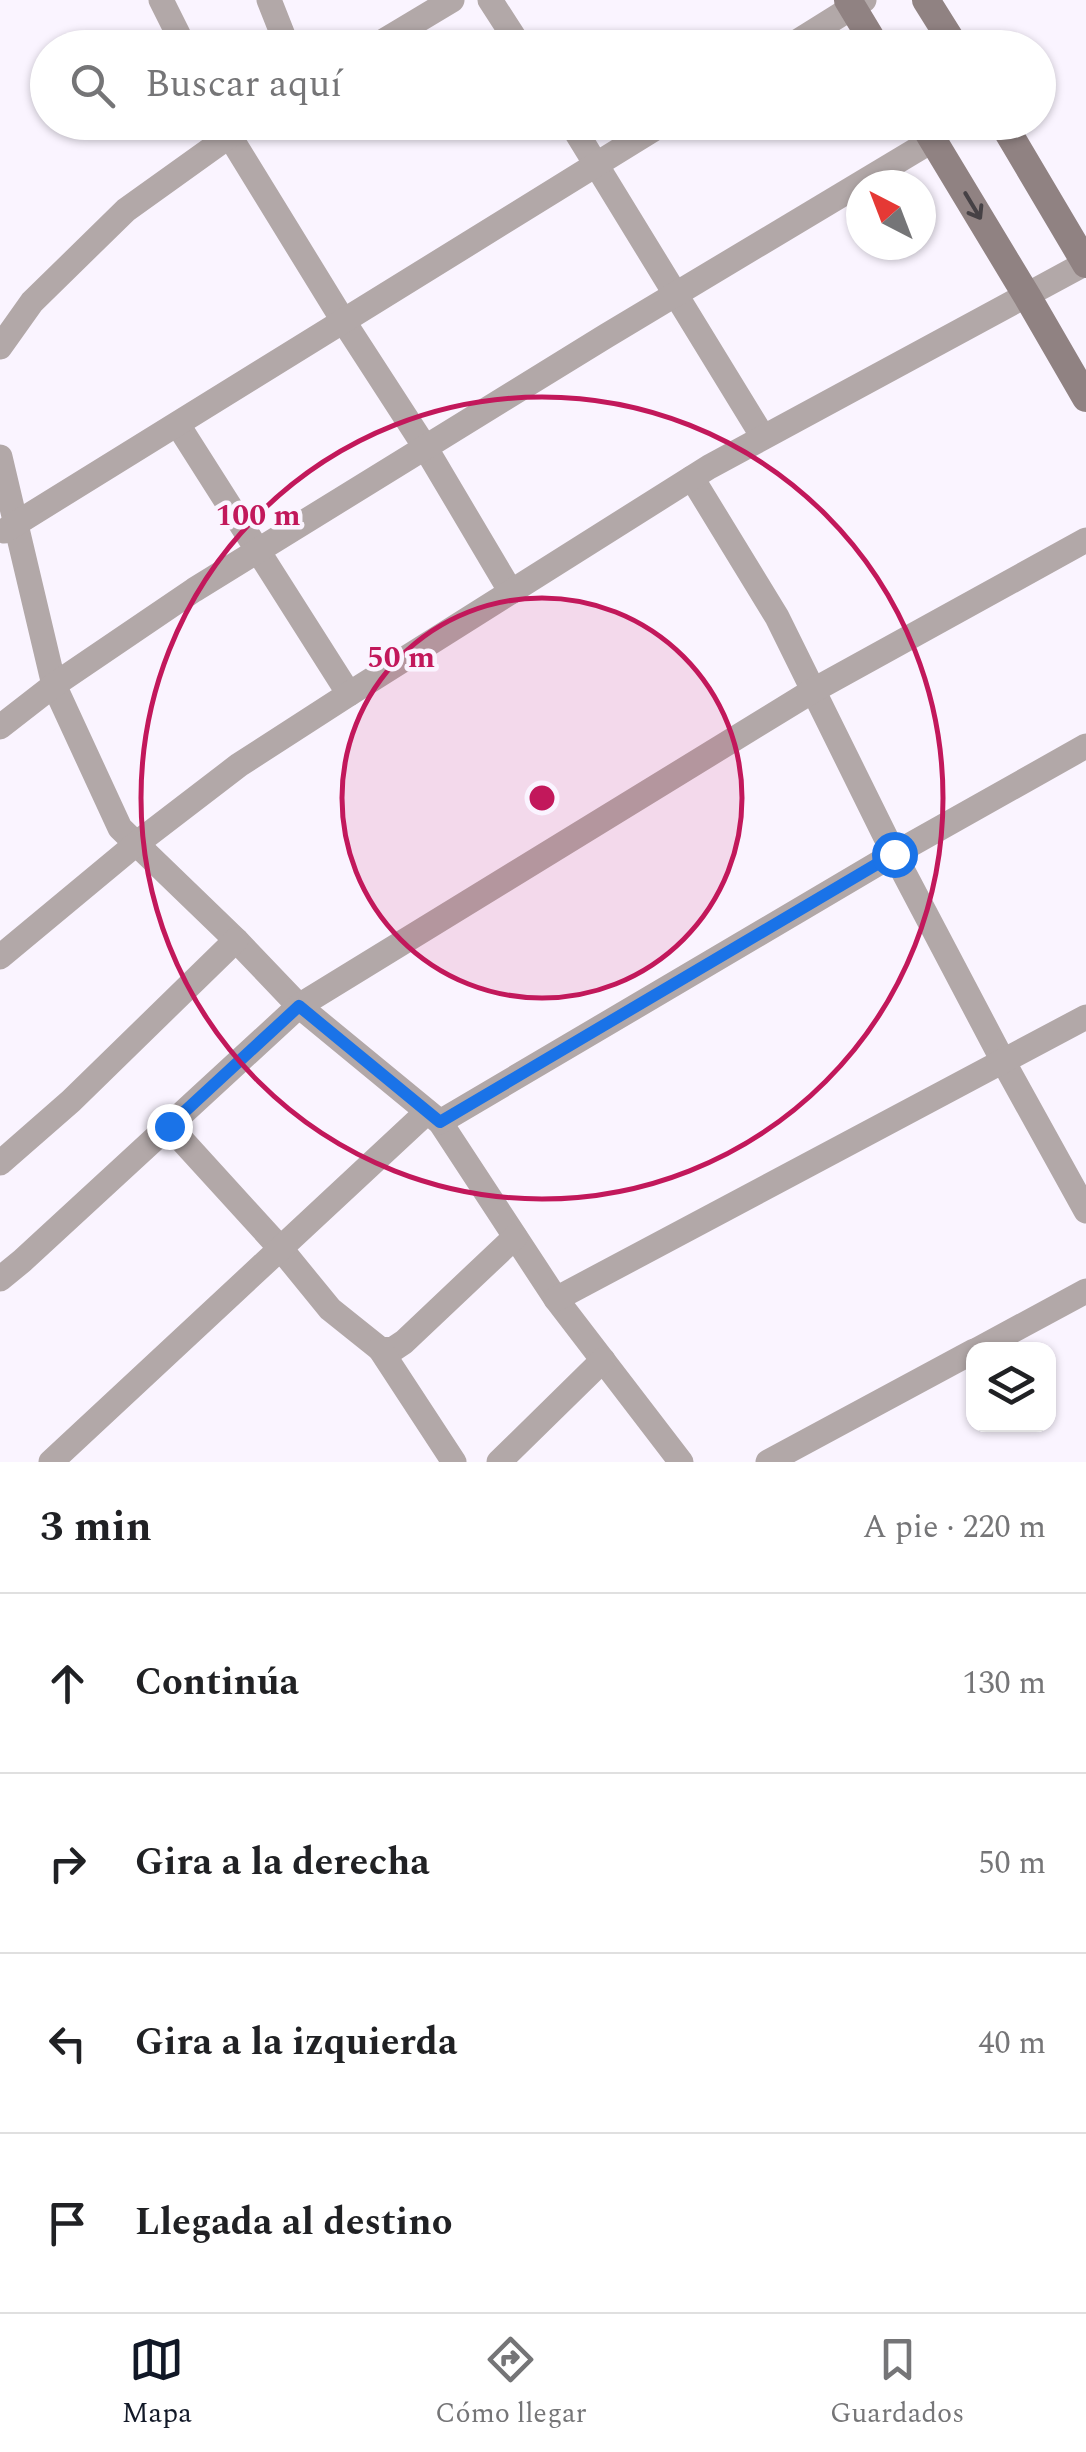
<!DOCTYPE html>
<html lang="es">
<head>
<meta charset="utf-8">
<style>
  body { margin:0; font-family:Spectral,serif; background:#f6f6f6; color:#202124 }
  .controls { position:absolute; right:30px; bottom:30px; display:grid; overflow:hidden; border-radius:20px; box-shadow:0 2px 8px #0004 }
  .controls button { width:90px; height:90px; display:grid; place-items:center; padding:0; border:0; border-bottom:2px solid #e0e0e0; background:#fff; color:#202124; font:50px sans-serif }
  .compass { position:absolute; left:846px; top:170px; width:90px; height:90px; border-radius:50%; background:#fff; box-shadow:0 2px 8px #0004; rotate:318deg }
  .stop { position:absolute; width:30px; height:30px; margin:-22px; border:8px solid #1a73e8; border-radius:50%; background:#fff }
  .stop.end { background:#1a73e8; border-color:#fff; box-shadow:0 2px 10px #0008 }
  .list { margin:0; padding:0; list-style:none }
  h2 { display:flex; justify-content:space-between; align-items:center; height:130px; margin:0; padding:0 40px; font-size:42px }
  h2 small { font-size:32px; font-weight:400; color:#757577 }
  .list li { display:grid; grid-template-columns:65px 1fr auto; gap:30px; align-items:center; box-sizing:border-box; height:180px; padding:0 40px; border-top:2px solid #e0e0e0 }
  .list b { display:block; font-size:38px; white-space:nowrap }
  .list em { font-size:32px; font-style:normal; color:#757577 }
  .icon { flex:none; width:55px; height:55px; fill:none; stroke:currentColor; stroke-width:2; stroke-linecap:round; stroke-linejoin:round }
  .map { position:relative; flex:none; width:1086px; height:1462px; overflow:hidden }
  .search { position:absolute; background:#fff; box-shadow:0 2px 8px #0004; left:30px; right:30px; top:30px; height:110px; display:flex; align-items:center; gap:25px; box-sizing:border-box; padding:0 35px; border-radius:55px; color:#757577; font-size:38px }
  .sheet { height:850px; background:#fff }
  nav { display:flex; justify-content:space-around; align-items:center; box-sizing:border-box; height:140px; border-top:2px solid #e0e0e0; background:#fff; font-size:28px; color:#757577 }
  nav a { display:grid; justify-items:center; gap:5px }
  nav .on { color:#111827 }
  .map>svg:first-child { display:block }
  .lines { fill:none; stroke-linecap:round; stroke-linejoin:round }
  .minor { stroke:#b2a8a8; stroke-width:25 }
  .secondary { stroke:#908282; stroke-width:28 }
  .oneway { stroke:#464145 }
  .route { stroke:#1a73e8; stroke-width:12 }
  .ring { fill:none; stroke:#c2185b; stroke-width:5 }
  .centre { fill:#c2185b; stroke:#faf4ff; stroke-width:5 }
  .ring-label { font-size:30px; text-anchor:middle; font-weight:bold; fill:#c2185b; stroke:#faf4ff; stroke-width:9; stroke-linejoin:round; paint-order:stroke }
</style>
</head>
<body>
<div class="map">
<svg width="1086" height="1462" viewBox="0 0 1086 1462">
  <rect width="100%" height="100%" fill="#faf4ff"/>
  <g class="lines">
    <g class="minor">
      <path d="M161,0L185,48"/>
      <path d="M269,0L288,48"/>
      <path d="M490,0L521,48"/>
      <path d="M372,48L452,0"/>
      <path d="M787,48L864,0"/>
      <path d="M221,122L344,322L425,447L511,592"/>
      <path d="M570,122L763,437"/>
      <path d="M0,347L32,302L126,210L249,122"/>
      <path d="M178,425L349,694"/>
      <path d="M0,457L54,685L120,828L236,940L299,1006L440,1122L556,1299L681,1462"/>
      <path d="M692,478L777,617L894,854L1003,1061L1086,1211"/>
      <path d="M4,531L665,122"/>
      <path d="M0,727L54,685L194,590L606,336L933,140"/>
      <path d="M0,957L136,844L239,765L349,694L709,467L1086,263"/>
      <path d="M440,1122L894,854L1086,746"/>
      <path d="M169,1126L281,1249L330,1309L380,1349L392,1350L404,1342L515,1237"/>
      <path d="M0,1163L71,1101L236,940"/>
      <path d="M0,1279L22,1261L299,1006L814,690L1086,540"/>
      <path d="M556,1299L1086,1017"/>
      <path d="M380,1349L454,1462"/>
      <path d="M977,1350L1086,1291"/>
      <path d="M51,1462L427,1112"/>
      <path d="M499,1462L603,1360"/>
      <path d="M768,1462L974,1351"/>
    </g>
    <g class="secondary">
      <path d="M848,0L877,48"/>
      <path d="M926,0L956,48"/>
      <path d="M922,122L1027,296L1086,398"/>
      <path d="M1002,122L1086,264"/>
    </g>
  </g>
  <defs><path id="oneway-shaft" d="M-6 0H5M1.5-3L5.5 0L1.5 3" fill="none" stroke-width="1.6" stroke-linecap="round" stroke-linejoin="round" transform="scale(2.5)"/></defs>
  <use class="oneway" href="#oneway-shaft" transform="translate(973 206) rotate(59)"/>
  <g class="lines">
    <path class="route" d="M169,1126L299,1006L440,1122L894,854"/>
  </g>
  <circle cx="542" cy="798" r="200" fill="#c2185b" fill-opacity=".12"/>
  <g class="ring">
    <circle cx="542" cy="798" r="200"/>
    <circle cx="542" cy="798" r="401"/>
  </g>
  <circle cx="542" cy="798" r="15" class="centre"/>
  <g class="ring-label">
    <text x="258" y="525">100 m</text>
    <text x="401" y="667">50 m</text>
  </g>
</svg>
<div class="controls">
<button><svg class="icon" aria-label="layers" viewBox="0 0 24 24"><path d="M12 4l9 5-9 5-9-5zM3 14l9 5 9-5"/></svg></button>
</div>
<svg class="compass" viewBox="-18 -18 36 36"><path d="M0-13l5 13h-10z" fill="#e53935"/><path d="M0 13l5-13h-10z" fill="#757577"/></svg>
<div class="stop" style="left:894px;top:854px"></div>
<div class="stop end" style="left:169px;top:1126px"></div>
<div class="search"><svg class="icon" aria-label="search" viewBox="0 0 24 24"><circle cx="10" cy="10" r="6"/><path d="M15 15l6 6"/></svg>Buscar aquí</div>
</div>
<section class="sheet">
<h2>3 min<small>A pie · 220 m</small></h2>
<ul class="list">
<li><svg class="icon" aria-label="ahead" viewBox="0 0 24 24"><path d="M12 20V5M6 11l6-6 6 6"/></svg><div><b>Continúa</b></div><em>130 m</em></li>
<li><svg class="icon" aria-label="right" viewBox="0 0 24 24"><path d="M7 20v-9h11M14 6l5 5-5 5"/></svg><div><b>Gira a la derecha</b></div><em>50 m</em></li>
<li><svg class="icon" aria-label="left" viewBox="0 0 24 24"><path d="M17 20v-9H6M10 6l-5 5 5 5"/></svg><div><b>Gira a la izquierda</b></div><em>40 m</em></li>
<li><svg class="icon" aria-label="arrive" viewBox="0 0 24 24"><path d="M6 21V4h12l-3 4 3 4H6"/></svg><div><b>Llegada al destino</b></div></li>
</ul>
</section>
<nav>
<a class="on"><svg class="icon" aria-label="map" viewBox="0 0 24 24"><path d="M3 6l6-2 6 2 6-2v14l-6 2-6-2-6 2zM9 4v14M15 6v14"/></svg>Mapa</a>
<a><svg class="icon" aria-label="directions" viewBox="0 0 24 24"><path d="M12 3l9 9-9 9-9-9zM9 14v-3h6M13 9l2 2-2 2"/></svg>Cómo llegar</a>
<a><svg class="icon" aria-label="saved" viewBox="0 0 24 24"><path d="M7 4h10v16l-5-4-5 4z"/></svg>Guardados</a>
</nav>
</body>
</html>
